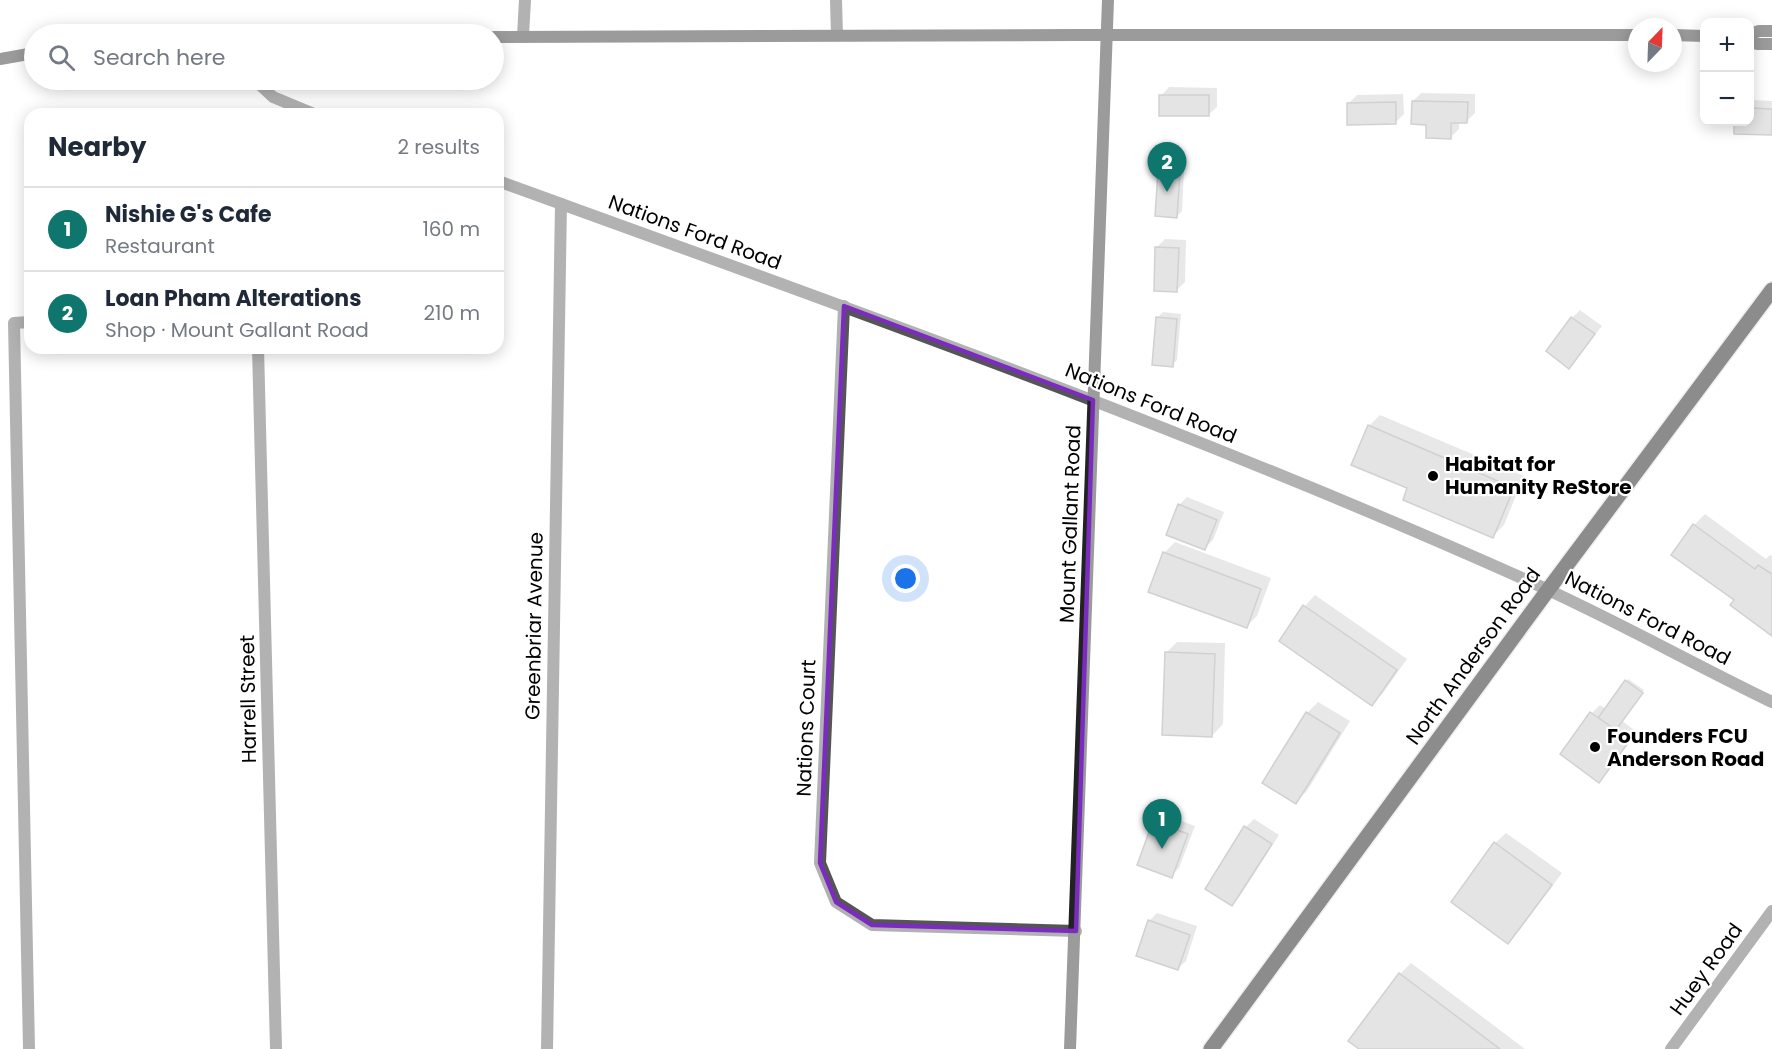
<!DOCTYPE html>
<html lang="en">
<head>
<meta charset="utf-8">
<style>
  body { margin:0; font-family:Poppins,sans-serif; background:#f2f2f3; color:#1f2937 }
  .controls { position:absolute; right:18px; top:18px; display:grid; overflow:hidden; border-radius:12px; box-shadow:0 3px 15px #0003 }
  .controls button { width:54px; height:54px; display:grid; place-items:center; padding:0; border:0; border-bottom:2px solid #e0e1e3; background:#fff; color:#1f2937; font:30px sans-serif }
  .compass { position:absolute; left:1628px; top:18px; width:54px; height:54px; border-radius:50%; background:#fff; box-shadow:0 3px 15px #0003; rotate:23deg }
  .you { position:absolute; left:906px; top:579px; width:21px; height:21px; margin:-15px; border:4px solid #fff; border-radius:50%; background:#1a73e8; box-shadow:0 0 0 9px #1a73e833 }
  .badge { display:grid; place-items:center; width:39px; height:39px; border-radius:50%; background:#0f766e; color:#fff; font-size:20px; font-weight:700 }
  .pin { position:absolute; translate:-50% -50px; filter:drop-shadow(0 2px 3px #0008) }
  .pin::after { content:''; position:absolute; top:32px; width:21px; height:18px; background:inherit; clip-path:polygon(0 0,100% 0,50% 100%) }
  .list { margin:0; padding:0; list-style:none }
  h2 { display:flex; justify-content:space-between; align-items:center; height:78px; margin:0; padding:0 24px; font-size:26px }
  h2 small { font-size:20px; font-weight:400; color:#747a83 }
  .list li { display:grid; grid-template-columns:39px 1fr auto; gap:18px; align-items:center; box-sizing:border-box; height:84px; padding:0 24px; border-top:2px solid #e0e1e3 }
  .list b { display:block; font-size:22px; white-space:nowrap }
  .list p { margin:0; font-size:20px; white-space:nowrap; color:#747a83 }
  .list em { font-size:20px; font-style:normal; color:#747a83 }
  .icon { flex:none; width:33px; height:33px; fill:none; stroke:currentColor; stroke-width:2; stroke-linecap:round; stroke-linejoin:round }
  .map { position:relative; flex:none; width:1772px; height:1049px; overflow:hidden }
  .search { position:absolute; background:#fff; box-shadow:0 3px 15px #0003; left:24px; top:24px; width:480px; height:66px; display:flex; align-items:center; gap:15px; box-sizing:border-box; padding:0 21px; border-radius:33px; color:#747a83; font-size:22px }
  .panel { position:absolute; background:#fff; box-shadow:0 3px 15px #0003; left:24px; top:108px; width:480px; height:246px; border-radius:18px }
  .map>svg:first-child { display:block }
  .shadow { fill:#0003 }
  .building { fill:#c4c4c4; stroke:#999; stroke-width:1.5 }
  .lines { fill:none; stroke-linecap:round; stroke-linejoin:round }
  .primary-casing { stroke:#dbdbdb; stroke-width:18 }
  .street { stroke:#555; stroke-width:12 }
  .secondary { stroke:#222; stroke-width:12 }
  .primary { stroke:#000; stroke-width:15 }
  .marked { fill:none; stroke:#7b2cbf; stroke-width:4.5; stroke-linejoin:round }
  .poi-dot { fill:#000; stroke:#fff; stroke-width:2 }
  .labels { text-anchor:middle; stroke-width:4.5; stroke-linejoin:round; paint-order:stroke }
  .street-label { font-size:20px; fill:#000; stroke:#fff }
  .poi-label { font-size:20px; font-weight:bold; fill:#000; stroke:#fff; text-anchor:start }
</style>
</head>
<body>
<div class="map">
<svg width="1772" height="1049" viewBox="0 0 1772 1049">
  <rect width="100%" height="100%" fill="#fff"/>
  <g class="shadow">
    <path d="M1169,87L1217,88V107L1208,115L1161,96Z"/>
    <path d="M1421,93L1475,94V113L1467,121H1459V129L1451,137L1428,123L1413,101Z"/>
    <path d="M1403,94L1404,114L1396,122L1349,103L1357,95Z"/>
    <path d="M1750,100L1772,101V134L1735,132L1736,122H1750Z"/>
    <path d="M1164,167L1184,168L1182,211L1177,216L1159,172Z"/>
    <path d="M1165,239L1186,240L1185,282L1177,290L1157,247Z"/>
    <path d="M1580,310L1602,326L1569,367L1572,318Z"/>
    <path d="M1163,312L1181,314L1177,360L1172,365L1158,317Z"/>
    <path d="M1380,415L1524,476L1504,525L1493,536L1409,488L1369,426Z"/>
    <path d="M1187,497L1224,512L1213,540L1205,548L1179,505Z"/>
    <path d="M1705,514L1766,559L1770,555L1772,556V634L1736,599L1694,525Z"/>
    <path d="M1175,542L1271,578L1257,616L1246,627L1164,553Z"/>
    <path d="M1315,595L1407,659L1383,693L1372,704L1281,640L1305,606Z"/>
    <path d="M1177,642L1225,643L1223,724L1212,736L1166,653Z"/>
    <path d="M1628,679L1644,690L1622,721L1637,732L1607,773L1599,781L1562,754L1592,713L1600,705L1606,709Z"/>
    <path d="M1318,702L1350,721L1307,791L1296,802L1307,713Z"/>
    <path d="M1163,814L1195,826L1179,868L1171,876L1155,822Z"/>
    <path d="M1254,819L1279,835L1240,896L1232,905L1246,827Z"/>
    <path d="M1506,833L1562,873L1519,931L1508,942L1495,843Z"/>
    <path d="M1157,913L1197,926L1186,961L1177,969L1149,921Z"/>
    <path d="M1411,963L1525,1049H1362L1400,974Z"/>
  </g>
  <g class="building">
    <rect x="1159" y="95" width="50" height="21"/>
    <path d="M1412,101L1468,102L1467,123H1451V139L1426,138V125L1411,124Z"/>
    <path d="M1396,102V124L1347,125V103Z"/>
    <path d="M1750,108L1772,109V135L1734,134V122H1750Z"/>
    <path d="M1158,171L1180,173L1177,218L1155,216Z"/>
    <path d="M1155,247L1179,248L1177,292L1154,291Z"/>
    <path d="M1156,317L1177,319L1173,367L1152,365Z"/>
    <path d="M1571,317L1595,334L1569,369L1546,351Z"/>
    <path d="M1368,425L1514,488L1493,538L1403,500L1407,488L1351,465Z"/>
    <path d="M1178,504L1217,520L1205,550L1166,535Z"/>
    <path d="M1693,524L1755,569L1758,565L1772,574V636L1730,605L1734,600L1671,555Z"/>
    <path d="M1163,552L1261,589L1247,628L1148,592Z"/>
    <path d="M1303,605L1397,670L1372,706L1279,641Z"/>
    <path d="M1165,652L1215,654L1212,737L1162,735Z"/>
    <path d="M1625,680L1643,693L1616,730L1598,718Z"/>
    <path d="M1306,712L1340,733L1296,804L1262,783Z"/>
    <path d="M1590,712L1630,740L1599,783L1560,754Z"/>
    <path d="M1153,821L1188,834L1172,878L1137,865Z"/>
    <path d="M1244,826L1272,844L1232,906L1205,889Z"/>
    <path d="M1494,842L1552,885L1508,944L1451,902Z"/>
    <path d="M1148,920L1190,935L1178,970L1136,956Z"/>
    <path d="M1399,973L1500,1049H1359L1348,1041Z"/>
  </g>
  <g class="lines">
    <defs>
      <path id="primary" d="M1211,1049L1548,590L1772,290"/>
    </defs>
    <use href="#primary" class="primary-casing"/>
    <g class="street">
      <path d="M836,0L837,35"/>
      <path d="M523,36L525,0"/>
      <path d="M255,80L273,97L314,114"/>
      <path d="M498,181C843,306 1189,429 1524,579C1608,616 1689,662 1772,702"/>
      <path d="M844,306L820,863L836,902L872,925L1076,931"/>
      <path d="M258,348L276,1049"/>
      <path d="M29,1049L14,323L30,322"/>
      <path d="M547,1049L561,204"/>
      <path d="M1671,1049L1772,911"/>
    </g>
    <g class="secondary">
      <path d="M1750,34L1759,31H1772"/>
      <path d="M1673,35L1704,36"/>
      <path d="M494,37L1075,35H1637"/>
      <path d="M1750,41L1757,44H1772"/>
      <path d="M0,59L34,53"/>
      <path d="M1070,1049L1108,0"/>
    </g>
    <use href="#primary" class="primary"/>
  </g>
  <path d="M0 0H1772V1049H0ZM844,306L1093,400L1076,931L872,925L836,902L820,863Z" fill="#fff" fill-opacity=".55" fill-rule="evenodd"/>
  <path class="marked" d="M844,306L1093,400L1076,931L872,925L836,902L820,863Z"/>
  <g class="poi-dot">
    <circle cx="1433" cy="476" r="6"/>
    <circle cx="1595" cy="747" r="6"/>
  </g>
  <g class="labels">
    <g class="street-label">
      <text transform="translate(695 232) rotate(20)" y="7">Nations Ford Road</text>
      <text transform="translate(1151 403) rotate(22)" y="7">Nations Ford Road</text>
      <text transform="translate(1070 524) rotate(-88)" y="7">Mount Gallant Road</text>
      <text transform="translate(1648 618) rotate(27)" y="7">Nations Ford Road</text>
      <text transform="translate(534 626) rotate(-89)" y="7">Greenbriar Avenue</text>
      <text transform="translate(1473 656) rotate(-54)" y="7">North Anderson Road</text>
      <text transform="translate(248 699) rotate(-91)" y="7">Harrell Street</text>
      <text transform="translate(806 728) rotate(-88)" y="7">Nations Court</text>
      <text transform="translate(1706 969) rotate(-54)" y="7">Huey Road</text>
    </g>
    <g class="poi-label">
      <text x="1445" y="471">Habitat for<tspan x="1445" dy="23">Humanity ReStore</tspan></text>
      <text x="1607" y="743">Founders FCU<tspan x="1607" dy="23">Anderson Road</tspan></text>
    </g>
  </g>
</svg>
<div class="controls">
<button>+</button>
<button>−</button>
</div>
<svg class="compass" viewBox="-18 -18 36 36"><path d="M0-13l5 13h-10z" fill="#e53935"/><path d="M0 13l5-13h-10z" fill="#747a83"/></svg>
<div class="you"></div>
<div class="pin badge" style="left:1162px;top:849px">1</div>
<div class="pin badge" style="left:1167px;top:192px">2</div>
<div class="search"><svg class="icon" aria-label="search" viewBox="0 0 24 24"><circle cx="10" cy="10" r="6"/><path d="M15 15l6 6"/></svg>Search here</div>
<section class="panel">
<h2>Nearby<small>2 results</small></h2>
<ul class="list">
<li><span class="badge">1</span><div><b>Nishie G's Cafe</b><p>Restaurant</p></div><em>160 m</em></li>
<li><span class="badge">2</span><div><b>Loan Pham Alterations</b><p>Shop · Mount Gallant Road</p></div><em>210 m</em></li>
</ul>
</section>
</div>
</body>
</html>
